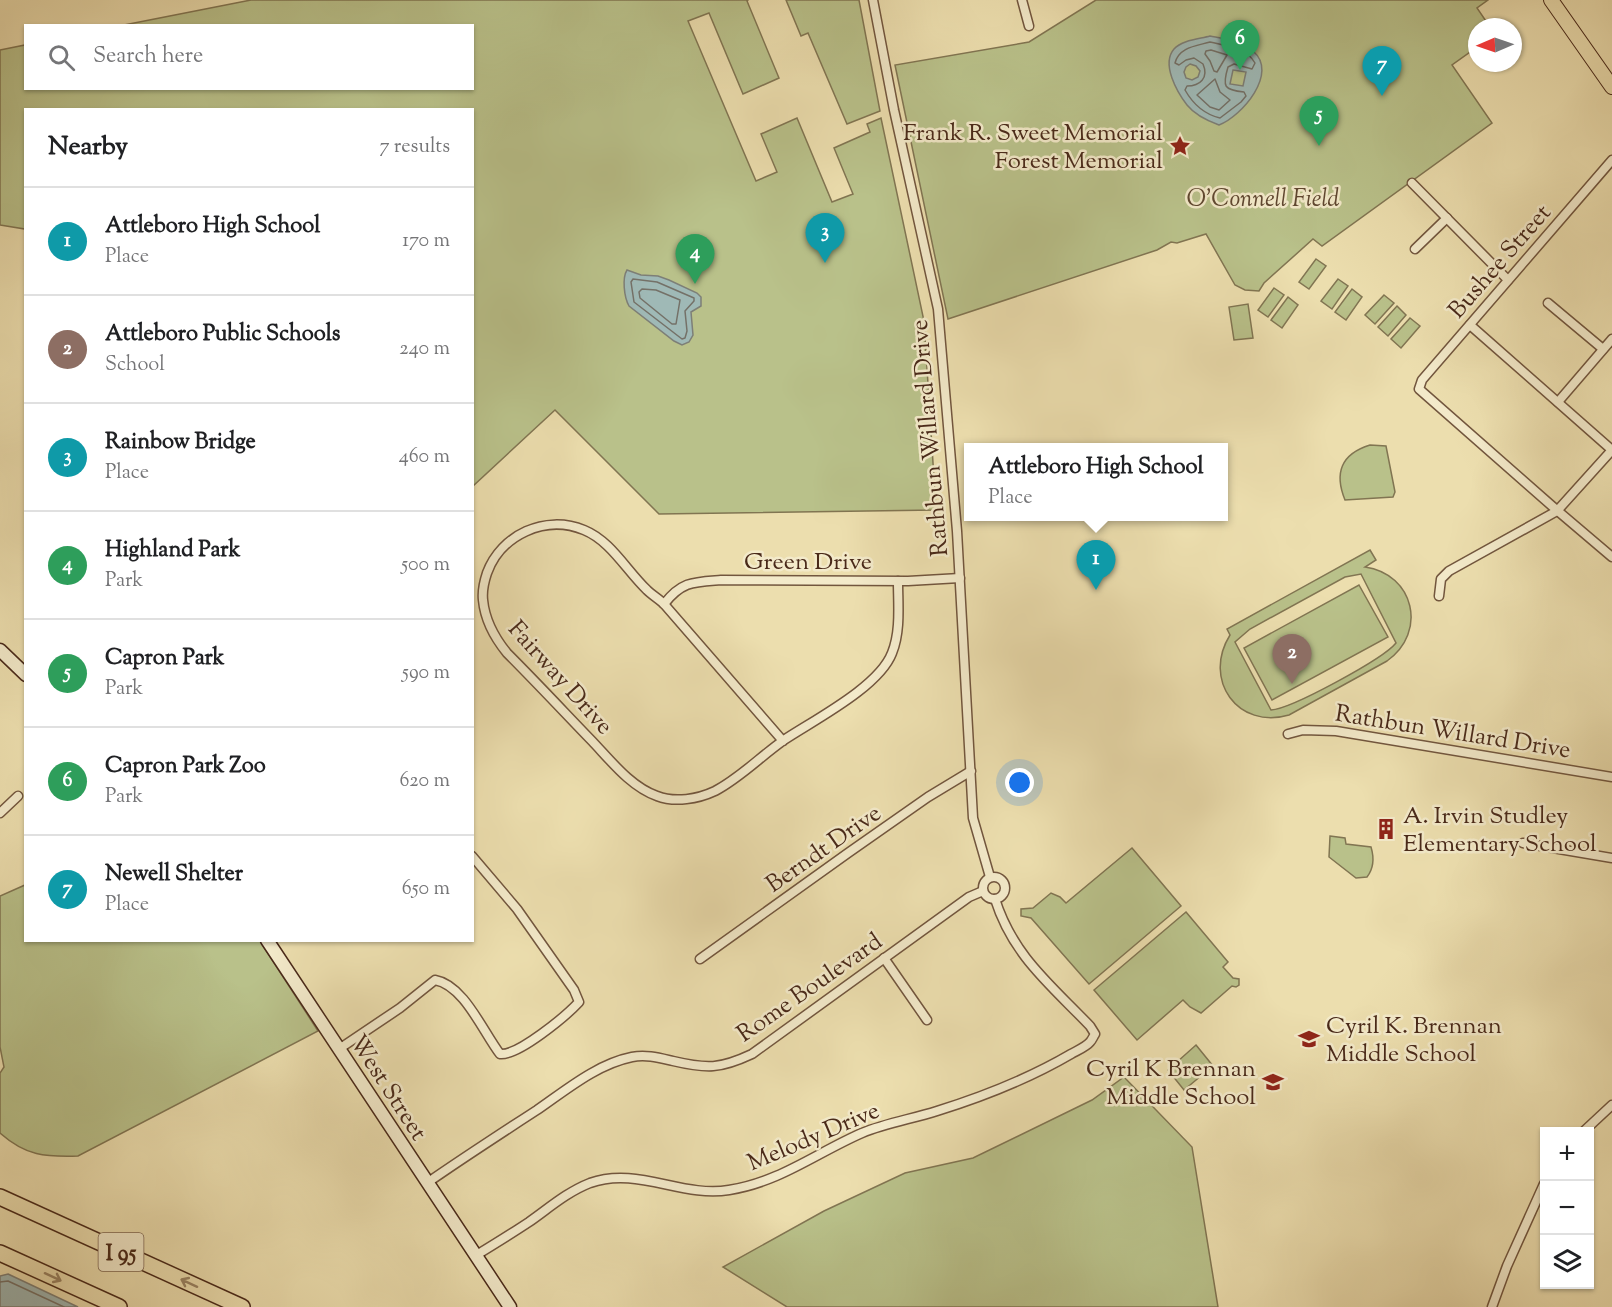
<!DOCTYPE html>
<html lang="en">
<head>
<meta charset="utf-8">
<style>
  body { margin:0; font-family:"Sorts Mill Goudy",serif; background:#f2f2f2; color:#202124 }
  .controls { position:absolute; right:18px; bottom:18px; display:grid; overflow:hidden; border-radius:0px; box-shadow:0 2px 4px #0004 }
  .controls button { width:54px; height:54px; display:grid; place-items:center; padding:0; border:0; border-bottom:2px solid #e0e0e0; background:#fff; color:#202124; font:30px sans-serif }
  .compass { position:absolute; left:1468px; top:18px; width:54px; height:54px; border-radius:50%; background:#fff; box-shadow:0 2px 4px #0004; rotate:268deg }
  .you { position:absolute; left:1020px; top:783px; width:21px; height:21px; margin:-15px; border:4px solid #fff; border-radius:50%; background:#1a73e8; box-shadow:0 0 0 9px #1a73e833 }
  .badge { display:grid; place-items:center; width:39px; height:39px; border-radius:50%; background:#8f2418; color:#fff; font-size:20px; font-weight:700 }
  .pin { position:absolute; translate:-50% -50px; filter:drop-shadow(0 2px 3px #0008) }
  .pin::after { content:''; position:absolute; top:32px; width:21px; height:18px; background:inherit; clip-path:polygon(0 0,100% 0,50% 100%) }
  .popup { position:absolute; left:964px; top:443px; width:264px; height:78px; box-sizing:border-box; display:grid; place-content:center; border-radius:0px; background:#fff; filter:drop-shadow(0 2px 4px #0005); font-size:20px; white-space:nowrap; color:#757577 }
  .popup b { font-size:22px; color:#202124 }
  .popup::after { content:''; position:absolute; left:50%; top:100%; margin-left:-12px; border:12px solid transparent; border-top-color:#fff }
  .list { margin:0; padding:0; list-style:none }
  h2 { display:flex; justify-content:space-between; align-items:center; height:78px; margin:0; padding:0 24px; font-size:26px }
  h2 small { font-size:20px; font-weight:400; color:#757577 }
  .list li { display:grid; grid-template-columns:39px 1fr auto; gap:18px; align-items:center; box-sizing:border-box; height:108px; padding:0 24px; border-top:2px solid #e0e0e0 }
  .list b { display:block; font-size:22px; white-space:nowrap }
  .list p { margin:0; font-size:20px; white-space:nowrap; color:#757577 }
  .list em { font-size:20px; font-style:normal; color:#757577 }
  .icon { flex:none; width:33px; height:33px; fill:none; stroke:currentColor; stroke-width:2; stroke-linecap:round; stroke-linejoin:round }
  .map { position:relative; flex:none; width:1612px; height:1307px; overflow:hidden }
  .search { position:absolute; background:#fff; box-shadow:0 2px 4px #0004; left:24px; top:24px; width:450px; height:66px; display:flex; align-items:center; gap:15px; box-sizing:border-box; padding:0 21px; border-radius:0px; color:#757577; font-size:22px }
  .panel { position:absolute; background:#fff; box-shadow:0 2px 4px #0004; left:24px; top:108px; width:450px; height:834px; border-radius:0px }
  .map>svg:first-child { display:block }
  .green { fill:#b9c18a; stroke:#817552; stroke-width:1.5; fill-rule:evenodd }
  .water { fill:#9fb9b6; stroke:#7d7f77; stroke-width:1.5; fill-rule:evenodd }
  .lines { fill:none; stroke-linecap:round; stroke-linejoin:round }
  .shore { stroke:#747168; stroke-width:1.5 }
  .minor-casing { stroke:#72563e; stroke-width:11 }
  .secondary-casing { stroke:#492919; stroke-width:15 }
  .trunk-casing { stroke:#492919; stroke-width:16 }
  .motorway-casing { stroke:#492919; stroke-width:18 }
  .minor { stroke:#f3eaca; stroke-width:8 }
  .secondary { stroke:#f3eaca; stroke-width:12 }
  .trunk { stroke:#ecdeae; stroke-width:14 }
  .motorway { stroke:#ecdeae; stroke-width:15 }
  .oneway { stroke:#9a8464 }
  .labels { text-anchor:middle; stroke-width:5; stroke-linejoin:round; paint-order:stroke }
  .shield { fill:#f3eaca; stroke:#7c634e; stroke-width:1.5 }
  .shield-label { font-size:22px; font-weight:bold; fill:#492919 }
  .poi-label { font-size:24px; fill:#492919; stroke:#f3eaca; text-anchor:end }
  .park-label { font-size:24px; font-style:italic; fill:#5f4730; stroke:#f3eaca }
  .street-label { font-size:24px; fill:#492919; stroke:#f3eaca }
</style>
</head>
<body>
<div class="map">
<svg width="1612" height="1307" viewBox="0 0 1612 1307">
  <rect width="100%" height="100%" fill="#ecdeae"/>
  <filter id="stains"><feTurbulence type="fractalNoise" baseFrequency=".00333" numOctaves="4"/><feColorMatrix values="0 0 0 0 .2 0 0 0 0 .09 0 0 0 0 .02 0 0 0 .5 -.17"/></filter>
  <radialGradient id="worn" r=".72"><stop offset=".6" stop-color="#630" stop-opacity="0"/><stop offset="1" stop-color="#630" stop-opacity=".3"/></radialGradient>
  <g class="green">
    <path d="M251,0H748L747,1L779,78L743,94L709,13L688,21L756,181L777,172L761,134L797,118L832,202L853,194L834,148L870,132L867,124L881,118L924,321L936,510L659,514L555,410L473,486L472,110H26L25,229L0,225V50L25,45L26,88H472V26L124,25Z"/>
    <path d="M786,0H859L880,111L847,124L808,33L801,36Z"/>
    <path d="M1096,0H1488L1477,8L1490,27H1477V47L1452,65L1492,123L1322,246L1313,239L1264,283L1259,291L1245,290L1235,285L1206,234L1177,243L1171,242L1157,250L948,319L895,65L1029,42Z"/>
    <path d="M1316,259L1326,266L1309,289L1299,282Z"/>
    <path d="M1338,279L1348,286L1332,309L1321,301Z"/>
    <path d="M1274,288L1284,295L1268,317L1258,310Z"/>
    <path d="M1352,289L1362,297L1346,320L1335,312Z"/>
    <path d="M1384,295L1394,303L1375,324L1365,315Z"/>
    <path d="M1288,297L1298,305L1282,328L1271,320Z"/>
    <path d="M1248,304L1253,338L1234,340L1229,307Z"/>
    <path d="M1397,306L1406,315L1388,336L1378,327Z"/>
    <path d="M1410,318L1420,326L1401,348L1391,339Z"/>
    <path d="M1370,445L1386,446L1395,492L1393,497L1345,500C1334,473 1341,454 1370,445Z"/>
    <path d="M1370,550L1376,560L1365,567C1414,574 1428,632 1387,661L1289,715C1238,730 1202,680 1230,635L1227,629ZM1361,574L1396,643C1383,659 1291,709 1271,710L1235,642L1250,629L1345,577Z"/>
    <path d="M1359,585L1388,637L1272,700L1244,648Z"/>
    <path d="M1330,836L1345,838L1346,844L1371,847C1374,857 1374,868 1367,877L1356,878L1329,857Z"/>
    <path d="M1132,848L1181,906L1089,984L1031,918L1021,916V909L1033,908L1051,893L1060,897L1066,903Z"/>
    <path d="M25,885L26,940L260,941L318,1031L78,1156C45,1157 26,1156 0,1133V1073L4,1067L0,1047V896Z"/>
    <path d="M1186,912L1228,962L1223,967L1233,978L1239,979V985L1236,987L1232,986L1201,1013L1190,1007L1183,1000L1137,1040L1094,990Z"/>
    <path d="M1196,1045L1213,1066L1184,1090L1168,1070Z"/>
    <path d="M1124,1077L1192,1147L1218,1307H787L723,1267L824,1211L905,1173L973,1158L1092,1100Z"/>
  </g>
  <g class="water">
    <path d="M1210,36C1225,39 1241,41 1253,51C1279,73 1242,116 1219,125C1208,121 1195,115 1187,105C1177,92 1161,64 1174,49C1182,40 1199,39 1210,36ZM1190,64L1196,66L1200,71L1198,77L1192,80L1186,78L1184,72L1186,67ZM1233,70L1246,72L1243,86L1230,84Z"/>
    <path d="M627,270L641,275L658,276L669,280L697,293L701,297V306L691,312L693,335L689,342L682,345L674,341L629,306C624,297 622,278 627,270Z"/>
    <path d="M8,1274L78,1307H0V1276Z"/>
  </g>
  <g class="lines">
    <g class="shore">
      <path d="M1210,42C1226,46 1246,47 1255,63L1252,69L1234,64L1228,67C1222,87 1224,90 1244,92L1246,96L1241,102L1220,118C1203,114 1193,104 1185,90L1187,86C1200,86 1209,78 1203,64L1194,58L1186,60L1179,65L1175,63C1179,47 1196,46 1210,42Z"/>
      <path d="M1211,50L1227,55L1217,72L1214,71L1210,61L1205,54L1206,51Z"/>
      <path d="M1215,79L1220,92L1230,100L1219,110L1210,107L1197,95Z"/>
      <path d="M633,279L657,282L694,298V301L685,311L687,331L685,338L682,339L634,302L631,282Z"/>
      <path d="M642,289L656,290L680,300L676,324H672L640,298L639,292Z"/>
      <path d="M0,1282L8,1281L64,1307"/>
    </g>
    <defs>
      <g id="minor">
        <path d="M873,0L894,110L938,309L957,531L973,818L990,877"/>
        <path d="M1022,0L1029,26"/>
        <path d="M1612,160L1422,380L1419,389L1552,506L1612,557"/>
        <path d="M1412,183L1508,280"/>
        <path d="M1415,249L1447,218"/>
        <path d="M1548,303L1603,349"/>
        <path d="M1470,325L1612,450"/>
        <path d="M1558,402L1612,339"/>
        <path d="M1439,596L1441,579L1449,571L1557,511L1612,450"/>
        <path d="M664,604C682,581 694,582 721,580L908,581L960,578"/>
        <path d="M1288,734L1303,730L1336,731L1612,777"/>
        <path d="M783,741L664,604C659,599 652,595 647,590C626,570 611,541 584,530C545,514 501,535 487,573C484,582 482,591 483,600C485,621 494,637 507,653C536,682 564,712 592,741C611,761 631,787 657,796C675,803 698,799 715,791C740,778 761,756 784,740C814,720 879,687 892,653C901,631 898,604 898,581"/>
        <path d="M0,813L18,796"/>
        <path d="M1523,843L1612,858"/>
        <circle cx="994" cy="888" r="11"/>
        <path d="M884,958L927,1020"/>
        <path d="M700,959L848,853L928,797L971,771"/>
        <path d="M339,1049L400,1008L435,980C464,985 483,1032 500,1054C518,1056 566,1016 579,1002L574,990L517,909L472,856"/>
        <path d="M1583,1132L1612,1105"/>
        <path d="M427,1183C463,1158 500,1134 537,1110C566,1090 597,1064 632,1057C646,1054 660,1058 673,1061C707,1069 720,1069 752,1054L969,897L983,891"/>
        <path d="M475,1256C493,1245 511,1234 529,1222C549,1208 567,1192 590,1183C637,1166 682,1198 729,1190C780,1182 816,1153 862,1133C886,1123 912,1119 937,1111C982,1097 1030,1078 1071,1054C1076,1051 1086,1047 1090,1042C1092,1040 1093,1037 1095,1034L1090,1026C1051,985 1013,956 995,899"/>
        <path d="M1492,1307L1507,1266L1544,1184"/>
      </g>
      <g id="secondary">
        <path d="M0,650L26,675"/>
        <path d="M267,940L510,1307"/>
      </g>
      <path id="trunk" d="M1551,0L1612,87"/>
      <g id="motorway">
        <path d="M0,1197L242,1307"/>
        <path d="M0,1253L119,1307"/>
      </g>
    </defs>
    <use href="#minor" class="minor-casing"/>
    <use href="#secondary" class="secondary-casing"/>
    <use href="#trunk" class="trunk-casing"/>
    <use href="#motorway" class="motorway-casing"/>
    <use href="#minor" class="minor"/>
    <use href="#secondary" class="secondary"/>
    <use href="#trunk" class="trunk"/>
    <use href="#motorway" class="motorway"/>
  </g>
  <defs><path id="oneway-shaft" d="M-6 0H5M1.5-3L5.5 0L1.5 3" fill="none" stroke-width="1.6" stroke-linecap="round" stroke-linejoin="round" transform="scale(1.5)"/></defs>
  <g class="oneway">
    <use href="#oneway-shaft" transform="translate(53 1277) rotate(25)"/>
    <use href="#oneway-shaft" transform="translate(189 1283) rotate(-155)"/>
  </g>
  <defs>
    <symbol id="sight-bare" viewBox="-9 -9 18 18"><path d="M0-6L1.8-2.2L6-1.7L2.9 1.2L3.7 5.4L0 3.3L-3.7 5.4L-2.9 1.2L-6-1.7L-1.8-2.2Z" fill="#8f2418" stroke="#f3eaca" stroke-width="2.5" paint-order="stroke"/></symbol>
    <symbol id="building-bare" viewBox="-9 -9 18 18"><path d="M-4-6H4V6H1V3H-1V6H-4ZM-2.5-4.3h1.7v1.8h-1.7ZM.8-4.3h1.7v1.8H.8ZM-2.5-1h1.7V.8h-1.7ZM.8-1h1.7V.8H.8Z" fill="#8f2418" stroke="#f3eaca" stroke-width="2.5" paint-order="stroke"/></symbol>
    <symbol id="school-bare" viewBox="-9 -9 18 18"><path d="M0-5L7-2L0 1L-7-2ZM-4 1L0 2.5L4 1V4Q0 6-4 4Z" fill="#8f2418" stroke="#f3eaca" stroke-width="2.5" paint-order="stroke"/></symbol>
  </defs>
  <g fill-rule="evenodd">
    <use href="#sight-bare" x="1165" y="131" width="30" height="30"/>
    <use href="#building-bare" x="1371" y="814" width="30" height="30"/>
    <use href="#school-bare" x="1294" y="1024" width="30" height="30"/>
    <use href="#school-bare" x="1258" y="1067" width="30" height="30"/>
  </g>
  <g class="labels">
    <rect class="shield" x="98.5" y="1233" width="45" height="38" rx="4.5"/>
    <g class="shield-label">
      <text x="121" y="1260">I 95</text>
    </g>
    <g class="poi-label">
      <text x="1163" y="140">Frank R. Sweet Memorial<tspan x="1163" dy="28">Forest Memorial</tspan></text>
      <text x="1403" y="823" text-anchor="start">A. Irvin Studley<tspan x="1403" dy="28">Elementary School</tspan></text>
      <text x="1326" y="1033" text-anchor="start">Cyril K. Brennan<tspan x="1326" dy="28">Middle School</tspan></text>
      <text x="1256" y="1076">Cyril K Brennan<tspan x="1256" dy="28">Middle School</tspan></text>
    </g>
    <g class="park-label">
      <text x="1263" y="206">O'Connell Field</text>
    </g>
    <g class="street-label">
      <text transform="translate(1499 261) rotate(-49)" y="8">Bushee Street</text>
      <text transform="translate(929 438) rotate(-95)" y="8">Rathbun Willard Drive</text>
      <text x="808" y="569">Green Drive</text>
      <text transform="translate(561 677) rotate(48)" y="8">Fairway Drive</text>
      <text transform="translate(1453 731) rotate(9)" y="8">Rathbun Willard Drive</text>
      <text transform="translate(823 848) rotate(-35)" y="8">Berndt Drive</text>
      <text transform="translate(809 987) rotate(-35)" y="8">Rome Boulevard</text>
      <text transform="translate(389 1087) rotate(57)" y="8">West Street</text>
      <text transform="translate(813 1136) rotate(-23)" y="8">Melody Drive</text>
    </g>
  </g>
  <rect width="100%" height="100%" filter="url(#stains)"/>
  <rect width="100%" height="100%" fill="url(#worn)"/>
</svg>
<div class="controls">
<button>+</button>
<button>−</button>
<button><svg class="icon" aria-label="layers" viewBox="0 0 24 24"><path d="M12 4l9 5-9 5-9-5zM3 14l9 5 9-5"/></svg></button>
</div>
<svg class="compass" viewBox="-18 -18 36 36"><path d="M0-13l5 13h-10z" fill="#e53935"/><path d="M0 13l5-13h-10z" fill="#757577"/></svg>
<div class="you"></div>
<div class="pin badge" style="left:1096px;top:590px;background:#0f9aa8">1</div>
<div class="popup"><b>Attleboro High School</b>Place</div>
<div class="pin badge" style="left:1292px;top:684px;background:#8d6e63">2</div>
<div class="pin badge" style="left:825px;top:263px;background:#0f9aa8">3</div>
<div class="pin badge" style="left:695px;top:284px;background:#2e9e5b">4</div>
<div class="pin badge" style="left:1319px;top:146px;background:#2e9e5b">5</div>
<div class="pin badge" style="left:1240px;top:70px;background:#2e9e5b">6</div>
<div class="pin badge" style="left:1382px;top:96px;background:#0f9aa8">7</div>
<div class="search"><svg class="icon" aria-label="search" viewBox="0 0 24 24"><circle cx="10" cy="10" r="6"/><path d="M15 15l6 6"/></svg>Search here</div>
<section class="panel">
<h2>Nearby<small>7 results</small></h2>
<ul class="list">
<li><span class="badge" style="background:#0f9aa8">1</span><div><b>Attleboro High School</b><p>Place</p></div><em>170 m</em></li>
<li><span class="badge" style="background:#8d6e63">2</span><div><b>Attleboro Public Schools</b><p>School</p></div><em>240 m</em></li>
<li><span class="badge" style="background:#0f9aa8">3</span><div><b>Rainbow Bridge</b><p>Place</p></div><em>460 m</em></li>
<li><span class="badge" style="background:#2e9e5b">4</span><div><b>Highland Park</b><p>Park</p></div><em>500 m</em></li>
<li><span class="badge" style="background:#2e9e5b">5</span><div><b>Capron Park</b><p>Park</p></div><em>590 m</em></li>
<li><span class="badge" style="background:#2e9e5b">6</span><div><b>Capron Park Zoo</b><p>Park</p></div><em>620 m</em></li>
<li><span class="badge" style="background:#0f9aa8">7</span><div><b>Newell Shelter</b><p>Place</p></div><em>650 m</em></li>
</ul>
</section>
</div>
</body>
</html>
